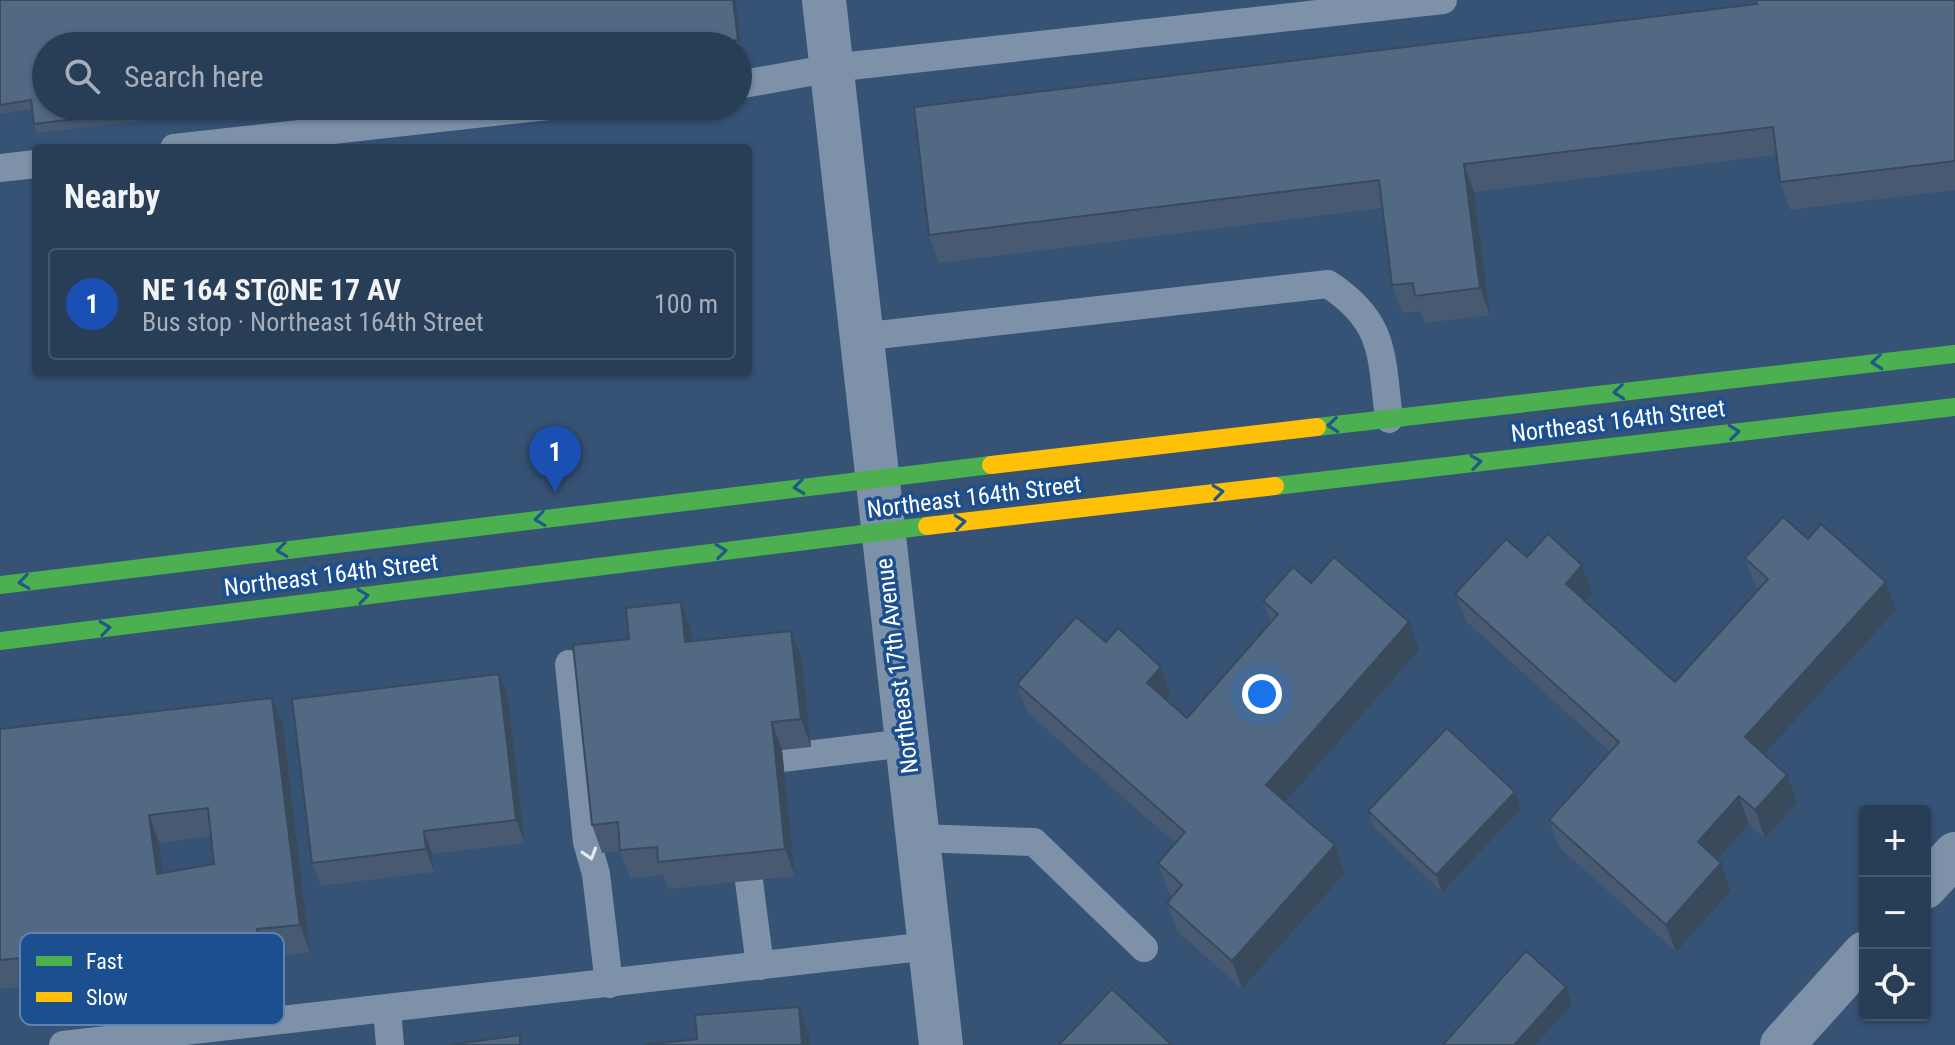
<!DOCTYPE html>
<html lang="en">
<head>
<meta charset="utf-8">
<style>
  body { margin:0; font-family:"Roboto Condensed",sans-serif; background:#30455d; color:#f1f3f6 }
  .controls { position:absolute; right:24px; bottom:24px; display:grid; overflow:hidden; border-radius:8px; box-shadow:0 2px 6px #0004 }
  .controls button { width:72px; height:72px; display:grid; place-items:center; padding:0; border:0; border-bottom:2px solid #44576d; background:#283e57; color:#f1f3f6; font:40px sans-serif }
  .you { position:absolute; left:1262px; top:694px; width:28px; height:28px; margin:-20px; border:6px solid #fff; border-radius:50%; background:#1a73e8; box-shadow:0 0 0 12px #1a73e833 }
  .badge { display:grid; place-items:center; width:52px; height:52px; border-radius:50%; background:#ea580c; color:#fff; font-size:26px; font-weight:700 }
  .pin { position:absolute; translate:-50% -66px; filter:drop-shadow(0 2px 4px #0008) }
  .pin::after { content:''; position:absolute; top:42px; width:28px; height:24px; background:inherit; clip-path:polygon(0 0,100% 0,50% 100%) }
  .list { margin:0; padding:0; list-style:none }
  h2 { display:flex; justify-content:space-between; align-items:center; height:104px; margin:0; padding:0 32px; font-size:34px }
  h2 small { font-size:26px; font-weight:400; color:#a5aeba }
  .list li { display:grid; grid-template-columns:52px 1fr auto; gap:24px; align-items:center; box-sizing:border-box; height:112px; margin:0 16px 16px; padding:0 16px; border:2px solid #44576d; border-radius:8px }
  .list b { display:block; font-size:30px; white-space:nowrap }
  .list p { margin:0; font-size:26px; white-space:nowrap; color:#a5aeba }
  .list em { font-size:26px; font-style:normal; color:#a5aeba }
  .icon { flex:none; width:44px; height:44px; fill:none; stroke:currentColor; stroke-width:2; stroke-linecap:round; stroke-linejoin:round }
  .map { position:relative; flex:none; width:1955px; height:1045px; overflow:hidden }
  .search { position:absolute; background:#283e57; box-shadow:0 2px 6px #0004; left:32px; top:32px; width:720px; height:88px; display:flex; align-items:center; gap:20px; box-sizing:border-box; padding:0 28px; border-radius:44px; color:#a5aeba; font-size:30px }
  .panel { position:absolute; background:#283e57; box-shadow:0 2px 6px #0004; left:32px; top:144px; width:720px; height:232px; border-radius:8px }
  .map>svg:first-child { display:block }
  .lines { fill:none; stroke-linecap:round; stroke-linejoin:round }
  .lane { stroke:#7d92a8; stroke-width:28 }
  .street { stroke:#7d92a8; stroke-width:44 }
  .fast { stroke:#4caf50; stroke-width:18 }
  .slow { stroke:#ffc107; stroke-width:18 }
  .wall { fill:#475a72; fill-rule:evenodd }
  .shaded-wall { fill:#394a5c }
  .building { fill:#526984; stroke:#394a5c; stroke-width:2; fill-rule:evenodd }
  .oneway { stroke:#205989 }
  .oneway2 { stroke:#e5e9ee }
  .labels { text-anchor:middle; stroke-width:7; stroke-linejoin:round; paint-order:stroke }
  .street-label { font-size:24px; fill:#fff; stroke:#1b4f8f }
  .key { fill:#1b4f8f; stroke:#5f84b1; stroke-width:2 }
  .key-label { font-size:22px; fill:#fff }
</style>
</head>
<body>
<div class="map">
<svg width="1955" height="1045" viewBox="0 0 1955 1045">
  <rect width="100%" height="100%" fill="#365274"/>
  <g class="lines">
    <g class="lane">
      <path d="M738,85L832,68L1443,0"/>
      <path d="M174,148L548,106"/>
      <path d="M0,168L36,164"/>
      <path d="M860,337L1328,284C1386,322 1381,355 1389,419"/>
      <path d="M569,664L587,842L596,874L609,984"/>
      <path d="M782,758L906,743"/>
      <path d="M917,838L1034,842L1144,948"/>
      <path d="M749,881L760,966"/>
      <path d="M387,1010L390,1045"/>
      <path d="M63,1045L929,946"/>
    </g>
    <g class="street">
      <path d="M824,0L941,1045"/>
      <path d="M1925,887L1955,854"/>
      <path d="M1782,1045L1865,953"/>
    </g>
    <g class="fast">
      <path d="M1317,427L1955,354"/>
      <path d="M1275,486L1955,407"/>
      <path d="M0,585L991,465"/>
      <path d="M0,641L927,526"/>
    </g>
    <g class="slow">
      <path d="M991,465L1317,427"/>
      <path d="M927,526L1275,486"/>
    </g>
  </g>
  <g class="wall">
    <path d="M0,0H736L741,49H738V46H46V106L258,107L37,133L34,124L32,109L0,114Z"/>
    <path d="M1955,0V190L1790,210L1780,182L1776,155L1474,192L1490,315L1425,323L1420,311L1402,313L1392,285L1382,208L939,263L929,235Z"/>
    <path d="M1808,539L1896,610L1764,754L1787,775L1797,803L1765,838L1749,824L1717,860L1721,863L1731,891L1676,952L1559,847L1549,820L1610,752L1466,621L1455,594L1527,557L1582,565L1592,593L1585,601L1675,682L1759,589L1755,586L1745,558Z"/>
    <path d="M1311,583L1419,650L1286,802L1335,845L1345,873L1242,989L1177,931L1167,903L1173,896L1168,891L1158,863L1175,843L1027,712L1017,684L1106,642L1161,667L1171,694L1166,700L1187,718L1271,622L1263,601Z"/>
    <path d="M691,630L692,641L802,659L811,747L782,750L795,876L669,889L663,875L630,878L620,851L602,853L592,825L629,639Z"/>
    <path d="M508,697L525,843L432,854L434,872L321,886L312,863Z"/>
    <path d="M283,725L310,952L267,957L268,966L237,969L238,981L71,1000L67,989L42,992L39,985L0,989V729ZM211,836L214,864L163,873L159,843Z"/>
    <path d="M1521,809L1442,892L1374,827L1368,811Z"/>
  </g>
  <g class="shaded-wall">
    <path d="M733,0H736L741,49L738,40Z"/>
    <path d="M1464,164L1474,192L1490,315L1480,288Z"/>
    <path d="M1582,565L1592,593L1576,611L1566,584Z"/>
    <path d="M1886,582L1896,610L1755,764L1745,737Z"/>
    <path d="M681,602L691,630L695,669L685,642Z"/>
    <path d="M1409,622L1419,650L1276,813L1266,785Z"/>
    <path d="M791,631L802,659L811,747L801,719Z"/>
    <path d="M1161,667L1171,694L1157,711L1147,683Z"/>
    <path d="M499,674L508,697L525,843L516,820Z"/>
    <path d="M272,698L283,725L310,952L300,925Z"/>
    <path d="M772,722L782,750L795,876L785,849Z"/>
    <path d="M1787,775L1797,803L1765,838L1755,810Z"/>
    <path d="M1515,792L1521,809L1442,892L1436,875Z"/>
    <path d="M1739,796L1749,824L1708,870L1698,842Z"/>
    <path d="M149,815L159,843L167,902L157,874Z"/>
    <path d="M424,831L432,854L434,872L426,849Z"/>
    <path d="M1335,845L1345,873L1242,989L1232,961Z"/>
    <path d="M1721,863L1731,891L1676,952L1666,925Z"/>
    <path d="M257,929L267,957L268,966L258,938Z"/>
    <path d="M227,942L237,969L238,981L228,953Z"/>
    <path d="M1566,987L1572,1004L1535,1045H1514Z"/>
    <path d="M799,1007L809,1035L810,1045H802Z"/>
  </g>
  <g class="building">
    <path d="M0,0H733L738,40L691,46H533V40L482,46H46V106H186L34,124L31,100L0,105Z"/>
    <path d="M1756,0H1955V161L1780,182L1773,127L1464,164L1480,288L1415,296L1413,283L1392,285L1379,180L929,235L914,107L1757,4Z"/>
    <path d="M1783,517L1808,539L1821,524L1886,582L1745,737L1787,775L1755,810L1739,796L1698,842L1721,863L1666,925L1549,820L1619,742L1455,594L1506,539L1527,557L1548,534L1582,565L1566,584L1675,682L1768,579L1745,558Z"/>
    <path d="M1334,557L1409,622L1266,785L1335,845L1232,961L1167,903L1182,885L1158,863L1185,832L1017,684L1076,617L1106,642L1118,628L1161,667L1147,683L1187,718L1278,614L1263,601L1293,567L1311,583Z"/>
    <path d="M681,602L685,642L791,631L801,719L772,722L785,849L658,862L657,847L620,850L618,822L592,825L573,645L629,639L626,608Z"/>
    <path d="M499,674L516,820L424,831L426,849L312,863L292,699Z"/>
    <path d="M272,698L300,925L257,929L258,938L227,942L228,953L61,973L59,961L32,965L31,957L0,960V729ZM208,808L214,864L157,874L149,815Z"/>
    <path d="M1447,728L1515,792L1436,875L1368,811Z"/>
    <path d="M1526,951L1566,987L1514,1045H1443Z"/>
    <path d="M1112,989L1172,1045H1059Z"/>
    <path d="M799,1007L802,1045H644L697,1039L695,1015Z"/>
    <path d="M520,1035V1045H449Z"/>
  </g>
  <defs><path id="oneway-chevron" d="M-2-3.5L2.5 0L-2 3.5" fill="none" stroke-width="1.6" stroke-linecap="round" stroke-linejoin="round" transform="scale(2)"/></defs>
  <g class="oneway">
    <use href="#oneway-chevron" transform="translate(1877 362) rotate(174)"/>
    <use href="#oneway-chevron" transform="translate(1619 392) rotate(174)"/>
    <use href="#oneway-chevron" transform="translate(1333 425) rotate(174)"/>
    <use href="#oneway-chevron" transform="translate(1734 432) rotate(-6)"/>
    <use href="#oneway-chevron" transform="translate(1476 462) rotate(-7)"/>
    <use href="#oneway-chevron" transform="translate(799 487) rotate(173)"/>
    <use href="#oneway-chevron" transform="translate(1218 492) rotate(-7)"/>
    <use href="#oneway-chevron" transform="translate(540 519) rotate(173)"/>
    <use href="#oneway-chevron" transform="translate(960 522) rotate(-7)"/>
    <use href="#oneway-chevron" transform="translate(282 550) rotate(173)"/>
    <use href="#oneway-chevron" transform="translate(721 551) rotate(-7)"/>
    <use href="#oneway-chevron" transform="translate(24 582) rotate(173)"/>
    <use href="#oneway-chevron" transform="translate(363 596) rotate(-7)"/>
    <use href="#oneway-chevron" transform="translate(105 628) rotate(-7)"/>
  </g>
  <use class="oneway2" href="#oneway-chevron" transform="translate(590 854) rotate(73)"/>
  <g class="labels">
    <g class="street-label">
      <text transform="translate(1618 421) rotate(-7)" y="8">Northeast 164th Street</text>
      <text transform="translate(974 497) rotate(-7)" y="8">Northeast 164th Street</text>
      <text transform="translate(331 575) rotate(-7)" y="8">Northeast 164th Street</text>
      <text transform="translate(897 666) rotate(-97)" y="8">Northeast 17th Avenue</text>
    </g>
  </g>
  <rect x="20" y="933" width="264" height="92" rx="12" class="key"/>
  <rect x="36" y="956" width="36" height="10" fill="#4caf50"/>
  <rect x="36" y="992" width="36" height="10" fill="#ffc107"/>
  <g class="key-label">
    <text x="86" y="969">Fast</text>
    <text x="86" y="1005">Slow</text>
  </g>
</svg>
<div class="controls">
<button>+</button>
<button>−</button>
<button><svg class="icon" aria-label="locate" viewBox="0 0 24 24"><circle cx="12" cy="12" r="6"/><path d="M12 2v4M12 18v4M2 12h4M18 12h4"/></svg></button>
</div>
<div class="you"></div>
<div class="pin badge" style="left:555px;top:492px;background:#1a4fb4">1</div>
<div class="search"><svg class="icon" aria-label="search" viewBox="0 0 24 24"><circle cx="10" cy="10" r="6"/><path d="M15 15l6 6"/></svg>Search here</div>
<section class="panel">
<h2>Nearby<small></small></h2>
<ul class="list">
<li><span class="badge" style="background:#1a4fb4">1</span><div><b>NE 164 ST@NE 17 AV</b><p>Bus stop · Northeast 164th Street</p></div><em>100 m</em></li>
</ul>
</section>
</div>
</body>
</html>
